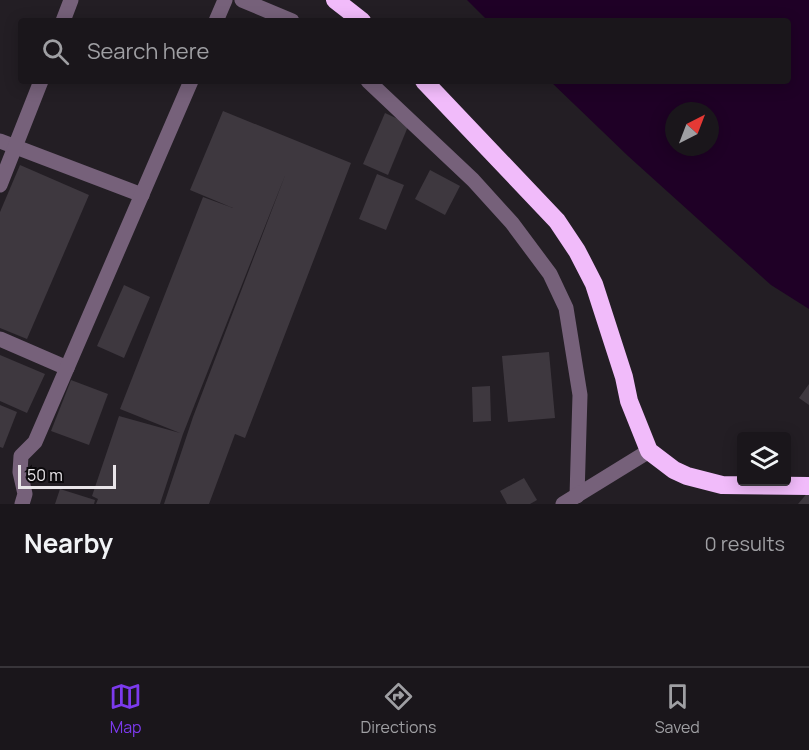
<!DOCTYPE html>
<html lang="en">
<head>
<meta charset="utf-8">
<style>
  body { margin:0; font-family:Manrope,sans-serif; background:#231f24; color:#f1f3f6 }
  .controls { position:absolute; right:18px; bottom:18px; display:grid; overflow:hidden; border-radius:6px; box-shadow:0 3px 15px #0003 }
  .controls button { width:54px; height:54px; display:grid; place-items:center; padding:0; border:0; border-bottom:2px solid #38353a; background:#1a161b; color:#f1f3f6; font:30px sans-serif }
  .compass { position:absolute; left:665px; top:102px; width:54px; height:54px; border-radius:50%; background:#1a161b; box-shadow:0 3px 15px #0003; rotate:42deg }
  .scale { position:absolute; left:18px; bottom:15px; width:98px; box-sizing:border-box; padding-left:6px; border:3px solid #e9e5e9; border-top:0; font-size:16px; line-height:21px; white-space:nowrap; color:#e9e5e9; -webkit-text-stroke:4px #0b090c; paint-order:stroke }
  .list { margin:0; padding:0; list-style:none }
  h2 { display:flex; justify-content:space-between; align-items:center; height:78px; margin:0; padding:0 24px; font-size:26px }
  h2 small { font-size:20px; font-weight:400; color:#9f9fa3 }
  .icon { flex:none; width:33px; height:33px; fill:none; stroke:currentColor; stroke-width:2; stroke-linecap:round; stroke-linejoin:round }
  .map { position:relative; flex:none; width:809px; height:504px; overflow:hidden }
  .search { position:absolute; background:#1a161b; box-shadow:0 3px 15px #0003; left:18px; right:18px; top:18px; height:66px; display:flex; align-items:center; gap:15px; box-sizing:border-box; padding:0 21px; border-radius:6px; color:#9f9fa3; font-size:22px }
  .sheet { height:162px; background:#1a161b }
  nav { display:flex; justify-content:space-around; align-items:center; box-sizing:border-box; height:84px; border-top:2px solid #38353a; background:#1a161b; font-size:16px; color:#9f9fa3 }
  nav a { display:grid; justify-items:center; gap:3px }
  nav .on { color:#7c3aed }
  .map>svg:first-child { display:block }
  .water { fill:#1f0026; fill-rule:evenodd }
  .building { fill:#3e383f }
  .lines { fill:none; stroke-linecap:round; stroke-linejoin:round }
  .minor { stroke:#76617a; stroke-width:15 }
  .highway { stroke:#f1bbfa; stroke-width:18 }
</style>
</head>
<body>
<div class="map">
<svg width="809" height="504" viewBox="0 0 809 504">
  <rect width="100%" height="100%" fill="#231e24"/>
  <path class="water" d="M467,0H809V309L771,285L628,156L550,81H788V21H488ZM674,111H710V147H674Z"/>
  <g class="building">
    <path d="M223,111L351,163L245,438L235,434L209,504H164L193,417L286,173L183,434L160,504H96L98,499L92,496L119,416L180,433L120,409L203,197L233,208L190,190Z"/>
    <path d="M385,113L409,124L388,175L363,164Z"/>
    <path d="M20,165L89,195L27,339L0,328V212Z"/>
    <path d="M430,170L460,186L445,215L415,199Z"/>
    <path d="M377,174L404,185L386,230L359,219Z"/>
    <path d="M124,285L150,297L124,358L97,346Z"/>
    <path d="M549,352L555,418L508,422L502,356Z"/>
    <path d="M0,355L45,374L27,413L0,401Z"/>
    <path d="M71,380L108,394L89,445L51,431Z"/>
    <path d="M809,384V405L799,398Z"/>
    <path d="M490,386L491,421L473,422L472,387Z"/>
    <path d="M0,405L17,412L3,448L0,447Z"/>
    <path d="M524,478L537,500L530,504H507L500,491Z"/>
    <path d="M60,489L95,500L94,504H55Z"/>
    <path d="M809,491V504H798Z"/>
  </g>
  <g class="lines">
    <g class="minor">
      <path d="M242,0L292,21"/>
      <path d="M63,21L71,0"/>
      <path d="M216,21L225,0"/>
      <path d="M368,81L473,180L512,223L550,274L566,308L580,395L577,496"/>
      <path d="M0,141L142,195"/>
      <path d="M0,185L41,81"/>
      <path d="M0,339L67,368"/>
      <path d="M22,504L25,494L20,472L21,456L35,442L191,81"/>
      <path d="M563,504L649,451"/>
    </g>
    <g class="highway">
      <path d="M335,0L362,21"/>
      <path d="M424,81L557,221L577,251L594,284L624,377L629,401L649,451L674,470L687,476L722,485L809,486"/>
    </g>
  </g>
</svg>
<div class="controls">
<button><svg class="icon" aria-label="layers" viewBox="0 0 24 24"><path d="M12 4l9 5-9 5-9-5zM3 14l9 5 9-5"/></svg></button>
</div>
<svg class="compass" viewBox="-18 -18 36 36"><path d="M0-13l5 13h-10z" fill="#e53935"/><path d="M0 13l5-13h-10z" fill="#9f9fa3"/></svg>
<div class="scale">50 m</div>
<div class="search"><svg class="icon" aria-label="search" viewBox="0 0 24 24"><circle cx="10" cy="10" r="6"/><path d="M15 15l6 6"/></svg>Search here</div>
</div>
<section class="sheet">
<h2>Nearby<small>0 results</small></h2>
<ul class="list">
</ul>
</section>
<nav>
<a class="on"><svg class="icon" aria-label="map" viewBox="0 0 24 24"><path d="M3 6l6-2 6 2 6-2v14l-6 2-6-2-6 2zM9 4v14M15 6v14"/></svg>Map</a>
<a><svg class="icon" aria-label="directions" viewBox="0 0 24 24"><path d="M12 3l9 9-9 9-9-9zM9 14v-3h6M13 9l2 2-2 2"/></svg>Directions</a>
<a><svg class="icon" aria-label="saved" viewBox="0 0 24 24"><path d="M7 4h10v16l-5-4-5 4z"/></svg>Saved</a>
</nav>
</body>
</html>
